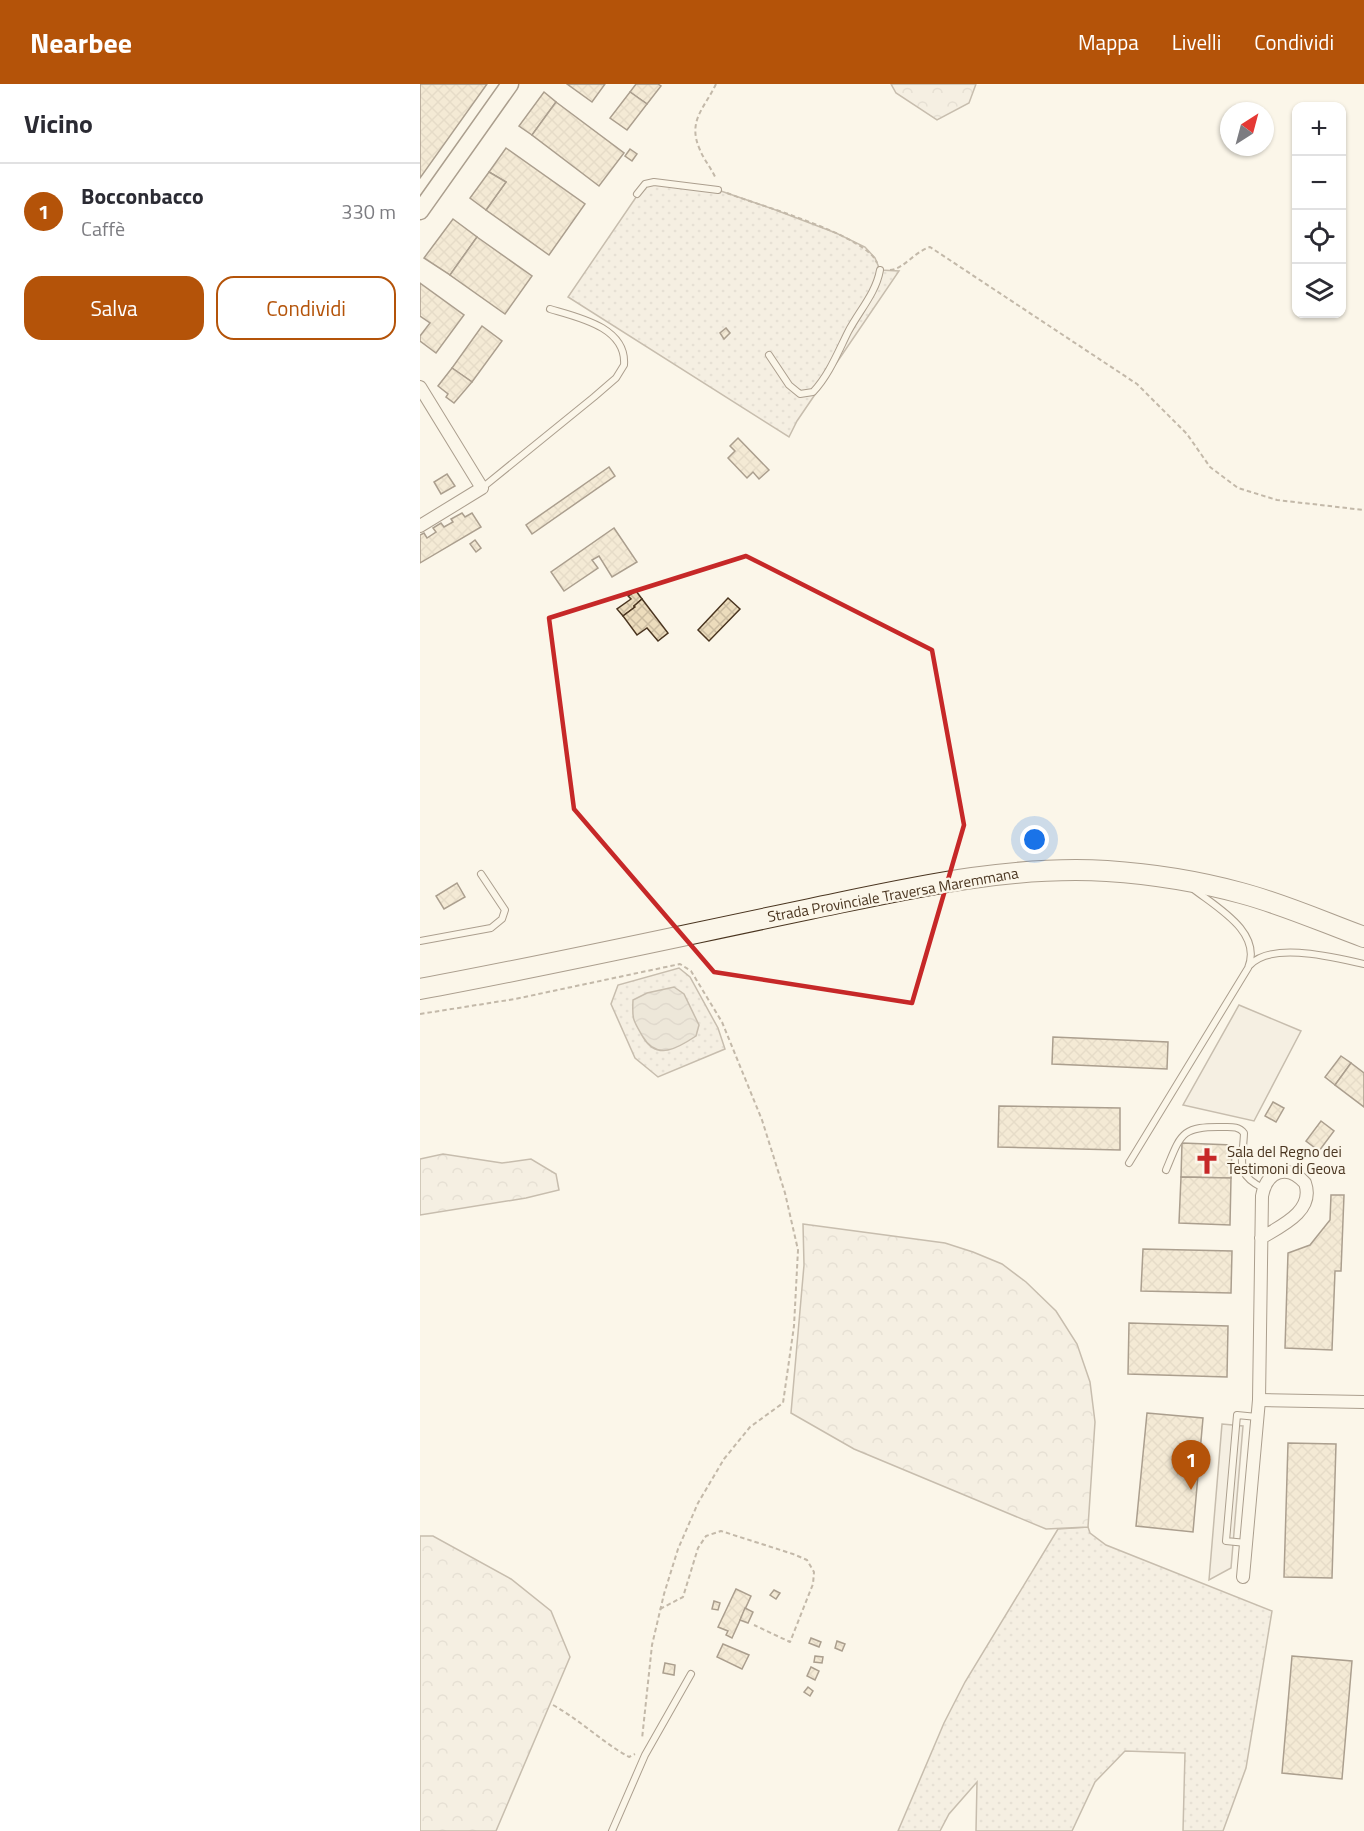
<!DOCTYPE html>
<html lang="it">
<head>
<meta charset="utf-8">
<style>
  body { margin:0; font-family:"Titillium Web",sans-serif; background:#f2f2f3; color:#2b2b33 }
  .controls { position:absolute; right:18px; top:18px; display:grid; overflow:hidden; border-radius:12px; box-shadow:0 2px 4px #0004 }
  .controls button { width:54px; height:54px; display:grid; place-items:center; padding:0; border:0; border-bottom:2px solid #e1e1e2; background:#fff; color:#2b2b33; font:30px sans-serif }
  .compass { position:absolute; left:800px; top:18px; width:54px; height:54px; border-radius:50%; background:#fff; box-shadow:0 2px 4px #0004; rotate:36deg }
  .you { position:absolute; left:615px; top:756px; width:21px; height:21px; margin:-15px; border:4px solid #fff; border-radius:50%; background:#1a73e8; box-shadow:0 0 0 9px #1a73e833 }
  .badge { display:grid; place-items:center; width:39px; height:39px; border-radius:50%; background:#b45309; color:#fff; font-size:20px; font-weight:700 }
  .pin { position:absolute; translate:-50% -50px; filter:drop-shadow(0 2px 3px #0008) }
  .pin::after { content:''; position:absolute; top:32px; width:21px; height:18px; background:inherit; clip-path:polygon(0 0,100% 0,50% 100%) }
  .list { margin:0; padding:0; list-style:none }
  h2 { display:flex; justify-content:space-between; align-items:center; height:78px; margin:0; padding:0 24px; font-size:26px }
  h2 small { font-size:20px; font-weight:400; color:#7c7c81 }
  .list li { display:grid; grid-template-columns:39px 1fr auto; gap:18px; align-items:center; box-sizing:border-box; height:96px; padding:0 24px; border-top:2px solid #e1e1e2 }
  .list b { display:block; font-size:22px; white-space:nowrap }
  .list p { margin:0; font-size:20px; white-space:nowrap; color:#7c7c81 }
  .list em { font-size:20px; font-style:normal; color:#7c7c81 }
  .actions { display:flex; gap:12px; padding:18px 24px }
  .actions a { flex:1; padding:14px 0; border:2px solid #b45309; border-radius:18px; text-align:center; font-size:21px; color:#b45309 }
  .actions .main { background:#b45309; color:#fff }
  .icon { flex:none; width:33px; height:33px; fill:none; stroke:currentColor; stroke-width:2; stroke-linecap:round; stroke-linejoin:round }
  .map { position:relative; flex:none; width:944px; height:1747px; overflow:hidden }
  header { display:flex; align-items:center; gap:36px; box-sizing:border-box; height:84px; padding:0 30px; background:#b45309; color:#fff }
  header strong { font-size:28px }
  nav { display:flex; gap:33px; margin-inline-start:auto; font-size:21px }
  main { display:flex }
  aside { flex:1; background:#fff }
  .map>svg:first-child { display:block }
  .grass { fill:url(#grass-dots); stroke:#887966; stroke-width:1.5 }
  .forest { fill:url(#forest-crowns); stroke:#887966; stroke-width:1.5 }
  .parking { fill:#ede7d9; stroke:#887966; stroke-width:1.5 }
  .water { fill:url(#water-waves); stroke:#887966; stroke-width:1.5 }
  .building { fill:url(#building-cross-hatch); stroke:#4a3520; stroke-width:1.5 }
  .lines { fill:none; stroke-linecap:round; stroke-linejoin:round }
  .lane-casing { stroke:#4a3520; stroke-width:8 }
  .street-casing { stroke:#4a3520; stroke-width:14 }
  .secondary-casing { stroke:#4a3520; stroke-width:19 }
  .primary-casing { stroke:#4a3520; stroke-width:22 }
  .path { stroke:#7f6f5c; stroke-width:2; stroke-dasharray:4.5 3; stroke-linecap:butt }
  .lane { stroke:#fbf6e9; stroke-width:6 }
  .street { stroke:#fbf6e9; stroke-width:12 }
  .secondary { stroke:#fbf6e9; stroke-width:16 }
  .primary { stroke:#fbf6e9; stroke-width:20 }
  .marked { fill:none; stroke:#c62828; stroke-width:4.5; stroke-linejoin:round }
  .labels { text-anchor:middle; stroke-width:4.5; stroke-linejoin:round; paint-order:stroke }
  .street-label { font-size:15px; fill:#4a3520; stroke:#fbf6e9 }
  .poi-label { font-size:15px; fill:#4a3520; stroke:#fbf6e9; text-anchor:start }
</style>
</head>
<body>
<header>
<strong>Nearbee</strong>
<nav><a>Mappa</a><a>Livelli</a><a>Condividi</a></nav>
</header>
<main>
<aside>
<h2>Vicino<small></small></h2>
<ul class="list">
<li><span class="badge">1</span><div><b>Bocconbacco</b><p>Caffè</p></div><em>330 m</em></li>
</ul>
<div class="actions"><a class="main">Salva</a><a>Condividi</a></div>
</aside>
<div class="map">
<svg width="944" height="1747" viewBox="0 0 944 1747">
  <defs>
    <pattern id="grass-dots" width="8" height="8" patternUnits="userSpaceOnUse" patternTransform="scale(1.5)"><rect width="8" height="8" fill="#ede6d9"/><path d="M2 2h.1M6 6h.1" fill="none" stroke="#cdc6ba" stroke-width="1.8" stroke-linecap="round"/></pattern>
    <pattern id="forest-crowns" width="20" height="18" patternUnits="userSpaceOnUse" patternTransform="scale(1.5)"><rect width="20" height="18" fill="#ede6d9"/><path d="M2 6a3 3 0 1 1 6 0M12 15a3 3 0 1 1 6 0" fill="none" stroke="#cdc6ba"/></pattern>
    <pattern id="water-waves" width="16" height="10" patternUnits="userSpaceOnUse" patternTransform="scale(1.5)"><rect width="16" height="10" fill="#dcd4c6"/><path d="M0 5q4-4 8 0t8 0" fill="none" stroke="#beb7aa"/></pattern>
    <pattern id="building-cross-hatch" width="8" height="8" patternUnits="userSpaceOnUse" patternTransform="scale(1.5)"><rect width="8" height="8" fill="#ecdcbc"/><path d="M0 0l8 8M0 8l8-8" fill="none" stroke="#ccbda1"/></pattern>
  </defs>
  <rect width="100%" height="100%" fill="#fbf6e9"/>
  <g class="grass">
    <path d="M225,100L298,106L353,125L416,149L445,163L455,174L460,186L479,187L377,337L369,353L148,213Z"/>
    <path d="M259,884L270,893L298,944L305,965L238,993L215,974L191,920L198,901Z"/>
    <path d="M668,1443L670,1449L686,1461L852,1527L826,1684L803,1747H763L765,1669L705,1667L675,1698L652,1747H556L557,1698L529,1730L520,1747H478L524,1639L545,1598L638,1445Z"/>
  </g>
  <g class="forest">
    <path d="M471,0H556L549,19L517,36L476,9Z"/>
    <path d="M23,1070L82,1079L111,1075L136,1090L139,1106L106,1114L0,1131V1075Z"/>
    <path d="M383,1140L525,1159L553,1168L582,1180L606,1198L636,1227L657,1260L670,1298L675,1338L668,1443L626,1445L434,1365L371,1329L384,1181Z"/>
    <path d="M0,1452H13L91,1495L131,1527L150,1573L76,1747H0Z"/>
  </g>
  <g class="parking">
    <path d="M819,921L881,947L834,1037L763,1021Z"/>
    <path d="M802,1340L823,1342L811,1484L789,1496Z"/>
  </g>
  <path class="water" d="M254,903L264,910L279,941L276,952C258,964 237,977 223,953C213,936 212,936 213,916L227,909Z"/>
  <g class="building">
    <path d="M0,0H67L0,94Z"/>
    <path d="M147,0H185L172,18Z"/>
    <path d="M216,0H238L241,2L227,20L210,8Z"/>
    <path d="M124,8L136,18L112,51L99,42Z"/>
    <path d="M210,8L227,20L207,46L190,34Z"/>
    <path d="M136,18L204,69L179,102L112,51Z"/>
    <path d="M86,64L165,120L129,171L66,126L86,98L69,88Z"/>
    <path d="M210,65L217,70L212,77L205,72Z"/>
    <path d="M69,88L86,98L66,126L50,114Z"/>
    <path d="M33,135L57,153L30,191L4,174Z"/>
    <path d="M57,153L112,192L85,230L30,191Z"/>
    <path d="M0,199L44,231L16,269L0,257V252L10,239L0,232Z"/>
    <path d="M62,242L82,257L52,298L32,284Z"/>
    <path d="M306,244L310,249L304,255L300,249Z"/>
    <path d="M32,284L52,298L34,319L26,313L28,310L18,302Z"/>
    <path d="M318,354L349,386L339,395L333,388L327,394L308,374L315,367L310,362Z"/>
    <path d="M189,383L195,392L112,450L106,441Z"/>
    <path d="M27,390L35,402L21,410L14,398Z"/>
    <path d="M42,429L45,433L52,429L61,443L0,479V451L4,449L7,454L16,448L13,444L21,439L24,443L33,438L31,435Z"/>
    <path d="M194,444L217,478L192,493L179,472L172,476L178,484L144,507L131,488Z"/>
    <path d="M55,456L61,464L56,468L50,460Z"/>
    <path d="M216,507L222,515L214,522L215,523L203,532L197,525L211,515L208,512Z"/>
    <path d="M308,514L320,525L289,557L278,546Z"/>
    <path d="M222,515L248,549L238,557L227,544L217,551L203,532L215,523L214,522Z"/>
    <path d="M37,799L45,813L24,825L16,812Z"/>
    <path d="M633,953L748,958L747,985L632,980Z"/>
    <path d="M921,972L931,979L915,1001L905,993Z"/>
    <path d="M931,979L944,989V1023L915,1001Z"/>
    <path d="M853,1018L864,1024L856,1038L845,1032Z"/>
    <path d="M579,1022L700,1024V1066L578,1063Z"/>
    <path d="M901,1037L914,1047L899,1067L886,1057Z"/>
    <path d="M762,1059L812,1061L811,1094L761,1093Z"/>
    <path d="M761,1093L811,1094L810,1141L759,1139Z"/>
    <path d="M911,1111H924L921,1187H915L912,1266L865,1264L868,1169L890,1161L910,1136Z"/>
    <path d="M723,1165L812,1167L811,1209L721,1207Z"/>
    <path d="M709,1239L808,1242L807,1293L708,1290Z"/>
    <path d="M727,1329L783,1334L773,1448L716,1442Z"/>
    <path d="M868,1359L916,1360L912,1494L864,1493Z"/>
    <path d="M316,1505L331,1512L312,1554L306,1551L308,1547L298,1543Z"/>
    <path d="M354,1506L360,1509L356,1515L350,1511Z"/>
    <path d="M294,1517L300,1519L298,1526L292,1525Z"/>
    <path d="M325,1524L333,1528L328,1539L320,1536Z"/>
    <path d="M391,1554L401,1558L399,1563L389,1559Z"/>
    <path d="M417,1557L425,1560L422,1567L415,1564Z"/>
    <path d="M303,1560L329,1571L322,1585L297,1573Z"/>
    <path d="M395,1572L403,1573L402,1579L394,1578Z"/>
    <path d="M872,1572L932,1577L922,1695L862,1689Z"/>
    <path d="M245,1579L255,1581L254,1591L243,1589Z"/>
    <path d="M391,1583L399,1587L395,1596L387,1592Z"/>
    <path d="M388,1603L393,1607L390,1612L384,1608Z"/>
  </g>
  <g class="lines">
    <defs>
      <g id="lane">
        <path d="M217,110L225,100L234,98L298,106"/>
        <path d="M349,271L369,301L380,310L393,308C409,291 418,268 428,248C439,227 456,209 460,186"/>
        <path d="M62,404L174,313L196,294L204,281C207,243 157,233 130,225"/>
        <path d="M0,857L71,844L82,835L85,826L61,790"/>
        <path d="M830,881C852,857 916,874 944,880"/>
        <path d="M709,1079L828,884C843,848 796,823 772,804"/>
        <path d="M746,1086C761,1050 761,1042 803,1043C811,1043 819,1042 824,1049C823,1078 814,1090 843,1104"/>
        <path d="M826,1459L806,1457L817,1331L837,1333"/>
        <path d="M192,1747L225,1671L271,1590"/>
      </g>
      <g id="street">
        <path d="M0,303L62,404L0,442"/>
        <path d="M839,1316L944,1318"/>
        <path d="M823,1493L839,1316L842,1112C847,1087 867,1079 885,1099C895,1127 861,1142 841,1154"/>
      </g>
      <path id="secondary" d="M0,127L90,0"/>
      <path id="primary" d="M0,905C130,881 260,852 390,825C487,805 587,781 687,787C732,790 777,797 821,809C863,820 903,838 944,853"/>
    </defs>
    <use href="#lane" class="lane-casing"/>
    <use href="#street" class="street-casing"/>
    <use href="#secondary" class="secondary-casing"/>
    <use href="#primary" class="primary-casing"/>
    <g class="path">
      <path d="M296,0C284,25 267,37 280,66C284,76 292,85 296,95"/>
      <path d="M307,109C337,121 447,151 457,179"/>
      <path d="M470,186C484,185 494,168 510,163L717,300L767,350L790,383L818,404L857,416L944,426"/>
      <path d="M0,930L95,915L260,880L271,887L302,938L342,1036L365,1109L378,1166L374,1242L363,1319L330,1343L304,1375L278,1419L258,1465L244,1510L232,1561L222,1655"/>
      <path d="M240,1525L263,1513L278,1464L286,1452L301,1447L373,1470L387,1476L394,1488L393,1500L370,1558L334,1541"/>
      <path d="M133,1621C160,1636 182,1658 209,1673L215,1670"/>
    </g>
    <use href="#lane" class="lane"/>
    <use href="#street" class="street"/>
    <use href="#secondary" class="secondary"/>
    <use href="#primary" class="primary"/>
  </g>
  <path d="M0 0H944V1747H0ZM326,472L512,566L544,741L492,919L294,888L154,725L129,534Z" fill="#fbf6e9" fill-opacity=".55" fill-rule="evenodd"/>
  <path class="marked" d="M326,472L512,566L544,741L492,919L294,888L154,725L129,534Z"/>
  <defs>
    <symbol id="church-bare" viewBox="-9 -9 18 18"><path d="M-1.2-6h2.4v3.5h3.3v2.4h-3.3V6h-2.4V-.1h-3.3v-2.4h3.3Z" fill="#c62828" stroke="#fbf6e9" stroke-width="2.5" paint-order="stroke"/></symbol>
  </defs>
  <g fill-rule="evenodd">
    <use href="#church-bare" x="768" y="1058" width="38" height="38"/>
  </g>
  <g class="labels">
    <g class="street-label">
      <text transform="translate(473 811) rotate(-10)" y="5">Strada Provinciale Traversa Maremmana</text>
    </g>
    <g class="poi-label">
      <text x="807" y="1073">Sala del Regno dei<tspan x="807" dy="17">Testimoni di Geova</tspan></text>
    </g>
  </g>
</svg>
<div class="controls">
<button>+</button>
<button>−</button>
<button><svg class="icon" aria-label="locate" viewBox="0 0 24 24"><circle cx="12" cy="12" r="6"/><path d="M12 2v4M12 18v4M2 12h4M18 12h4"/></svg></button>
<button><svg class="icon" aria-label="layers" viewBox="0 0 24 24"><path d="M12 4l9 5-9 5-9-5zM3 14l9 5 9-5"/></svg></button>
</div>
<svg class="compass" viewBox="-18 -18 36 36"><path d="M0-13l5 13h-10z" fill="#e53935"/><path d="M0 13l5-13h-10z" fill="#7c7c81"/></svg>
<div class="you"></div>
<div class="pin badge" style="left:771px;top:1406px">1</div>
</div>
</main>
</body>
</html>
